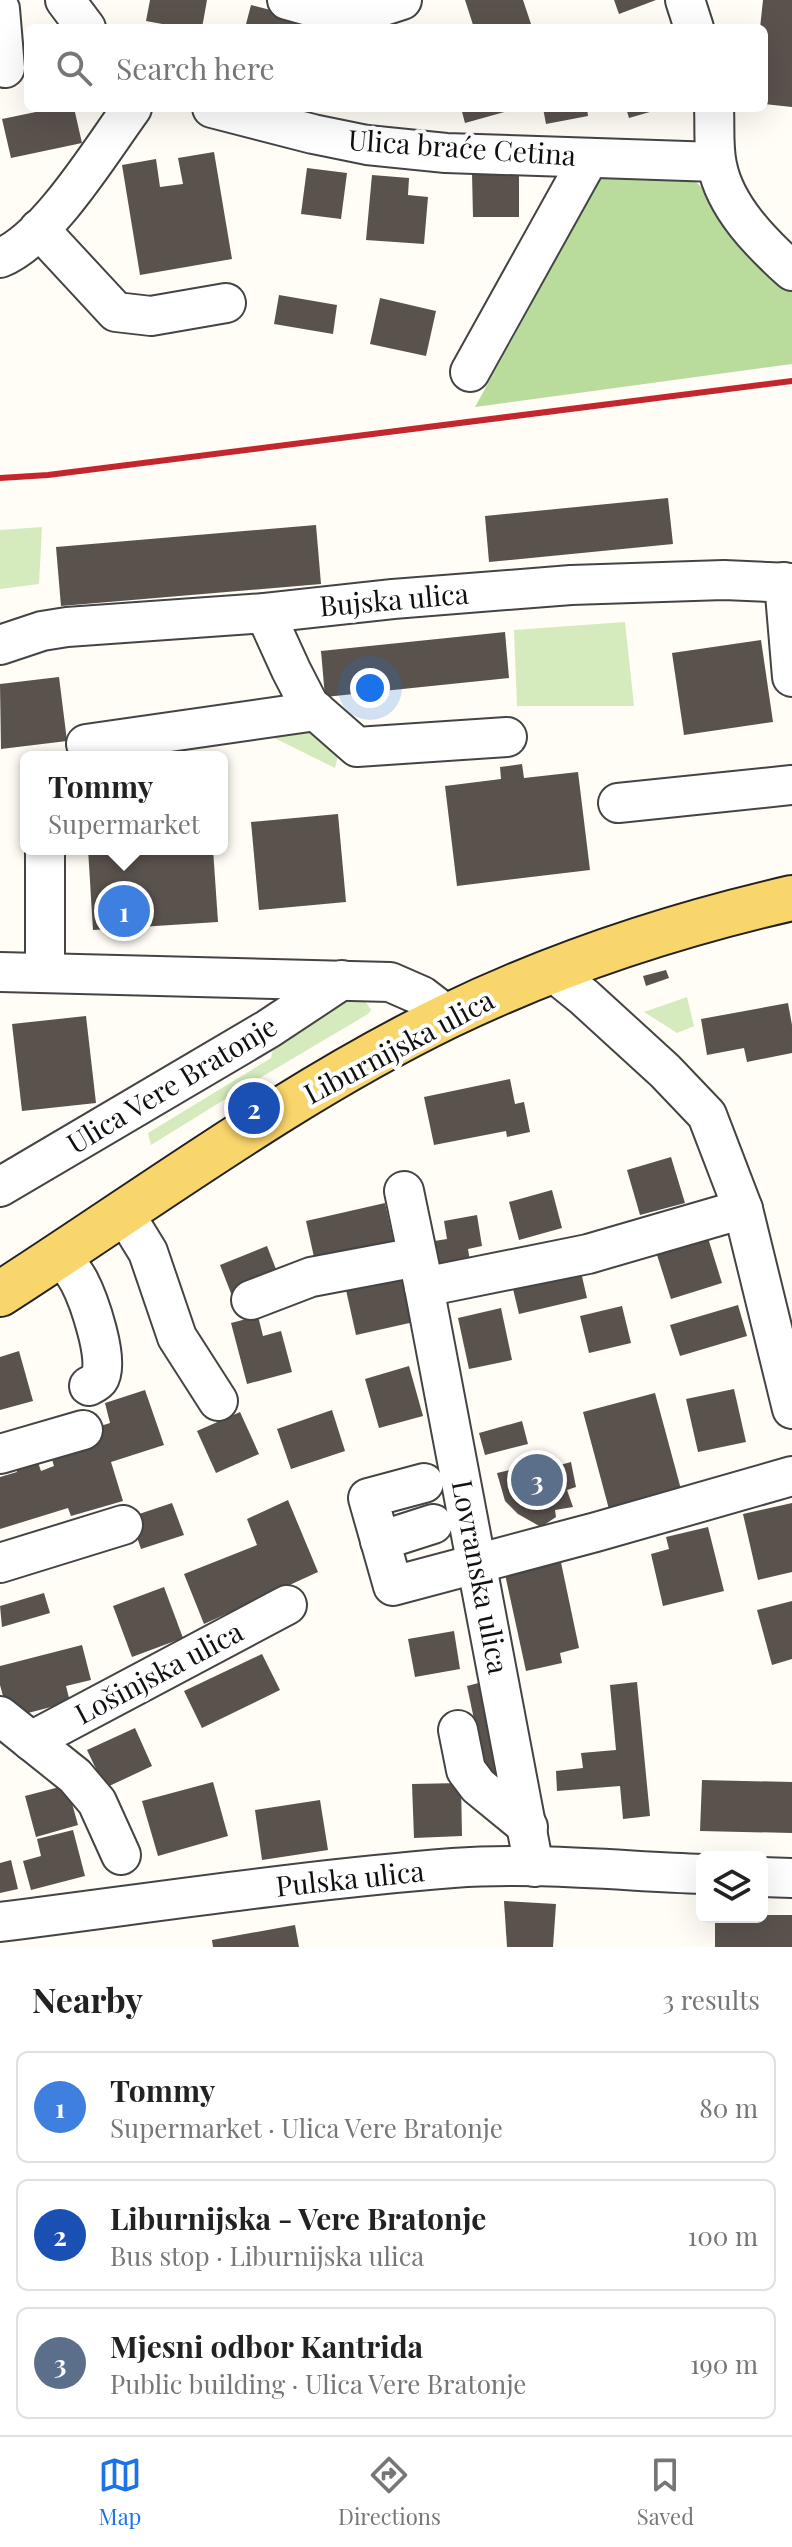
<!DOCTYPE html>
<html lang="en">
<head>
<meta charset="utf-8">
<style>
  body { margin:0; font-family:"Playfair Display",serif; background:#f6f6f6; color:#222 }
  .controls { position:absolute; right:24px; bottom:24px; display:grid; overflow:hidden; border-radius:12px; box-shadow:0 8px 32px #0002 }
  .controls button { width:72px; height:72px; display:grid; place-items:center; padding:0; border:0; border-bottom:2px solid #e0e0e0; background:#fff; color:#222; font:40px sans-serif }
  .you { position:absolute; left:370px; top:688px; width:28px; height:28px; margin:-20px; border:6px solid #fff; border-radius:50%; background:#1a73e8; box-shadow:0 0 0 12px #1a73e833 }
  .badge { display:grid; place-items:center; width:52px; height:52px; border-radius:50%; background:#1a73e8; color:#fff; font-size:26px; font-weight:700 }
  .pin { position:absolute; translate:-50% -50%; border:4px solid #fff; box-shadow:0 2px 8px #0006 }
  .popup { position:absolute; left:20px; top:751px; width:208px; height:104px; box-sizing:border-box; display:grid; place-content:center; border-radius:12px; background:#fff; filter:drop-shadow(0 2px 6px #0005); font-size:26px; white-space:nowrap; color:#767676 }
  .popup b { font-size:30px; color:#222 }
  .popup::after { content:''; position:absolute; left:50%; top:100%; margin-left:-16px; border:16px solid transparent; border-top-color:#fff }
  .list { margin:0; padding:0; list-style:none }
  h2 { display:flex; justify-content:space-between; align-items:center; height:104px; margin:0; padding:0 32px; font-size:34px }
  h2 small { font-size:26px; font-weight:400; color:#767676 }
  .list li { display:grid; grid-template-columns:52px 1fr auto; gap:24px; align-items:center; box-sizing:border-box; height:112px; margin:0 16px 16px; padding:0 16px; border:2px solid #e0e0e0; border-radius:12px }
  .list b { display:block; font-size:30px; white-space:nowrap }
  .list p { margin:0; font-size:26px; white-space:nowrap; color:#767676 }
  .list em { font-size:26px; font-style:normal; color:#767676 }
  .icon { flex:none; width:44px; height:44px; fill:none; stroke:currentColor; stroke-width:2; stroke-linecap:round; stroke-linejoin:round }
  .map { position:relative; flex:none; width:792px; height:1947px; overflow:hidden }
  .search { position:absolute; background:#fff; box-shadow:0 8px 32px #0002; left:24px; right:24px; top:24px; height:88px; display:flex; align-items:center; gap:20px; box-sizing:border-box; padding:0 28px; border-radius:12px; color:#767676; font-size:30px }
  .sheet { height:488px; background:#fff }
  nav { display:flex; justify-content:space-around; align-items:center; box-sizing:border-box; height:112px; border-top:2px solid #e0e0e0; background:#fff; font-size:22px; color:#767676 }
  nav a { display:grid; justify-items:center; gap:4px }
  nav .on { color:#1a73e8 }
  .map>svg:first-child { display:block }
  .green { fill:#d5ebbd }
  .forest { fill:#b9dc9c }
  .building { fill:#5a524d }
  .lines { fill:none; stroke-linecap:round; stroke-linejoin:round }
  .minor-casing { stroke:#444; stroke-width:42 }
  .major-casing { stroke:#222; stroke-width:48 }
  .minor { stroke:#fff; stroke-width:38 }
  .major { stroke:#f9d66b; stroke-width:44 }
  .rail { stroke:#c4262e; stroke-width:6 }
  .labels { text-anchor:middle; stroke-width:8; stroke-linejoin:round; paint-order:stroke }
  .street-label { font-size:28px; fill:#111; stroke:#fff }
</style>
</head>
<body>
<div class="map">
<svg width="792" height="1947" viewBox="0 0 792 1947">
  <rect width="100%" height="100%" fill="#fffdf5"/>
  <g class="green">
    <path d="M42,527L39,584L0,589V530Z"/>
    <path d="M625,622L634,706H517L514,630Z"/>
    <path d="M300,719L340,747L335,768L252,727Z"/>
    <path d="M687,997L694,1026L677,1033L644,1012Z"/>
    <path d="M364,999L371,1010L368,1014L248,1085L246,1084L227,1095V1098L151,1145L148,1133L271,1058L274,1045L340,1000Z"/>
  </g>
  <path class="forest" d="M686,171L792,285V364L475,407L601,178Z"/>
  <g class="building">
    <path d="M150,0H207L202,28H184L146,21Z"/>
    <path d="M465,0H523L531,24L517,28H474Z"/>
    <path d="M614,0H656L619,14Z"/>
    <path d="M763,0H792V107L764,104V28H760Z"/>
    <path d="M251,5L310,20L308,28H245Z"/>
    <path d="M55,108H74L82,143L11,158L2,119Z"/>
    <path d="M461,108H507L508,111L465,123Z"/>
    <path d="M543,108H587L588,116L546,124Z"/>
    <path d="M626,108H660V109L629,118Z"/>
    <path d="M214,152L232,259L140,275L122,165L156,159L160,187L183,184L178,158Z"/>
    <path d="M307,168L347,173L341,219L301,214Z"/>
    <path d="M472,173H519V217H473Z"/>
    <path d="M372,175L409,178L408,195L428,197L424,244L366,240Z"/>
    <path d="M279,295L337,305L333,334L274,324Z"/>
    <path d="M380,298L436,311L426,356L370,344Z"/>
    <path d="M668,498L673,544L489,562L485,516Z"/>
    <path d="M316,525L321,584L61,606L56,547Z"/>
    <path d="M505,632L509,678L325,697L321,651Z"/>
    <path d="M761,640L773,722L684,735L672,653Z"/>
    <path d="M59,677L67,741L1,749L0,684Z"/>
    <path d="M522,764L524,778L578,772L590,870L457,886L445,786L501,779L500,767Z"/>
    <path d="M338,814L346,902L259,910L251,822Z"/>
    <path d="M88,849H213L218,922L93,930Z"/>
    <path d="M666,970L669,978L646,986L643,976Z"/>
    <path d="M788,1003L792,1025V1053L747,1062L744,1048L707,1055L701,1019Z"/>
    <path d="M86,1016L96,1103L22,1111L12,1024Z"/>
    <path d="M510,1079L515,1104L524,1102L530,1132L507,1137L506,1131L434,1145L424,1097Z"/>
    <path d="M246,1083L252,1091L231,1104L226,1096Z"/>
    <path d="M671,1157L685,1203L640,1215L627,1170Z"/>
    <path d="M552,1190L562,1228L519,1240L509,1202Z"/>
    <path d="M385,1203L395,1248L316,1266L306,1221Z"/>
    <path d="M477,1215L482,1246L468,1249L470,1261L432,1268L428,1242L447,1239L444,1221Z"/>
    <path d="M708,1238L722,1283L671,1299L657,1255Z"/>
    <path d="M267,1246L281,1282L234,1301L220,1265Z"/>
    <path d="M581,1272L587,1298L519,1314L513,1289Z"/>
    <path d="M404,1277L414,1322L356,1335L346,1290Z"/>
    <path d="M738,1305L747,1336L680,1356L670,1325Z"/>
    <path d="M622,1306L631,1343L589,1353L580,1316Z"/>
    <path d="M501,1308L512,1360L469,1369L458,1318Z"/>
    <path d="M258,1316L263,1336L281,1331L292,1372L247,1384L231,1323Z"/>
    <path d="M19,1351L33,1401L0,1410V1357Z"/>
    <path d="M409,1366L423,1416L379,1428L365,1379Z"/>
    <path d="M734,1389L746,1442L698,1452L686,1399Z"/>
    <path d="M145,1390L164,1445L111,1462L123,1501L71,1516L68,1508L0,1529V1477L17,1472L11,1455L33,1448L41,1471L54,1466L47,1443L110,1423L105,1403Z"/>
    <path d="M655,1393L682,1493L610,1513L583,1412Z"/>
    <path d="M332,1410L345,1451L291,1469L277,1429Z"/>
    <path d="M240,1412L259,1454L216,1473L197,1431Z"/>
    <path d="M522,1421L528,1444L485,1455L479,1433Z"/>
    <path d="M543,1462L545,1469L571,1462L576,1487L567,1490L573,1507L555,1510L556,1517L541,1527L518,1514L505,1501L497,1473Z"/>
    <path d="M288,1500L318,1572L204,1624L184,1574L257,1545L247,1519Z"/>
    <path d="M172,1503L184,1535L141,1549L130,1517Z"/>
    <path d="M792,1503V1572L758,1580L743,1514Z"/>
    <path d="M708,1527L724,1591L663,1606L651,1554L669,1549L666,1537Z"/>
    <path d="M559,1553L579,1648L560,1653L562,1663L526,1671L503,1565Z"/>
    <path d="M164,1587L183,1638L132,1657L113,1606Z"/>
    <path d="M44,1593L50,1613L2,1627L0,1606Z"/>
    <path d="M792,1601V1659L772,1665L757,1610Z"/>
    <path d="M454,1631L460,1669L415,1677L408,1639Z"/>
    <path d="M82,1645L91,1680L66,1686L70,1702L9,1718L0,1685V1666Z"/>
    <path d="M262,1654L280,1690L202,1728L184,1691Z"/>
    <path d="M490,1680L510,1776L487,1781L467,1686Z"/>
    <path d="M637,1682L650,1816L623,1819L620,1786L557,1791L556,1771L583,1768L581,1753L616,1750L610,1685Z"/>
    <path d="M135,1728L152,1766L105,1788L87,1750Z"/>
    <path d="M702,1780L792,1782V1833L700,1831Z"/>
    <path d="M213,1782L228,1836L158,1856L142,1801Z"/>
    <path d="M461,1783L462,1836L414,1838L412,1784Z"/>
    <path d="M67,1785L78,1825L36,1837L25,1796Z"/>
    <path d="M320,1800L328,1850L262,1860L255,1810Z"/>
    <path d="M73,1830L85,1876L31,1890L23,1861L41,1856L37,1839Z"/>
    <path d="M11,1860L18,1889L0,1893V1863Z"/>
    <path d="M504,1901L556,1904L553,1947H507Z"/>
    <path d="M762,1915H792V1947H715V1917H762Z"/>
    <path d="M295,1925L299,1947H213L212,1940Z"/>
  </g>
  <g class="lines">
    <defs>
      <g id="minor">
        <path d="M65,0L86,28"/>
        <path d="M287,0L330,12L359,14L402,0"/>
        <path d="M685,0L694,28"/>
        <path d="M0,9L5,68"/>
        <path d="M212,108L313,134L367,145L446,153L716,162"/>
        <path d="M714,108C715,126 713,147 717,165C725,207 761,243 792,271"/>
        <path d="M39,229L116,312L151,316L226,303"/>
        <path d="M0,258C47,240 102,149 132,108"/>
        <path d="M470,372L589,158"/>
        <path d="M784,582L792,677"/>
        <path d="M265,613L291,670L309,705L357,747L507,737"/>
        <path d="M0,645L42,631L67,627L265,613L393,599L571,585L724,580L792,583"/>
        <path d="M86,744L316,711"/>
        <path d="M618,803L792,785"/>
        <path d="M45,849V973"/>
        <path d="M0,972L390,982L422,996L448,1016"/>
        <path d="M553,972L584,997L665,1071L707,1115L743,1209L792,1409"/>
        <path d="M0,1187L268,1029L342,980"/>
        <path d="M404,1191L424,1287L534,1867"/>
        <path d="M124,1213L148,1252L177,1337L218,1401"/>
        <path d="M61,1255C67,1263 74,1272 79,1281C88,1298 111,1362 99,1379C98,1381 91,1385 89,1386"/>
        <path d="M424,1287L588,1254L743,1209"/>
        <path d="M251,1300L311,1277L417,1257"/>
        <path d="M0,1454L83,1430"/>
        <path d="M424,1483L368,1498L393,1586L596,1532L792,1476"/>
        <path d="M380,1541L433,1524"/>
        <path d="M0,1563L123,1525"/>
        <path d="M0,1716L75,1776L97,1802L121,1855"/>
        <path d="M458,1730L466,1770L478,1786L528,1827"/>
        <path d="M31,1741L287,1605"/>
        <path d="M762,1877L792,1878"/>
        <path d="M0,1922C151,1903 301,1880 453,1868C535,1862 620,1871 702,1874"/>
      </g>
      <path id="major" d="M0,1294C148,1199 290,1093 448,1016C558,963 674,925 792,898"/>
    </defs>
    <use href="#minor" class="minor-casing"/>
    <use href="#major" class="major-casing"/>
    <use href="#minor" class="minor"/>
    <use href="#major" class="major"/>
    <path class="rail" d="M0,478L48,475L792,381"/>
  </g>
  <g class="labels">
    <g class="street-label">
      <text transform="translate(462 148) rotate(4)" y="10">Ulica braće Cetina</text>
      <text transform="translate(394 600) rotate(-5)" y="10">Bujska ulica</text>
      <text transform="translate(399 1047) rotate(-28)" y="10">Liburnijska ulica</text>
      <text transform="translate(172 1085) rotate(-31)" y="10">Ulica Vere Bratonje</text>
      <text transform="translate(480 1577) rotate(79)" y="10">Lovranska ulica</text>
      <text transform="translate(159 1673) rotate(-28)" y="10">Lošinjska ulica</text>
      <text transform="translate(350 1879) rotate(-6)" y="10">Pulska ulica</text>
    </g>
  </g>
</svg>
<div class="controls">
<button><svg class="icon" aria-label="layers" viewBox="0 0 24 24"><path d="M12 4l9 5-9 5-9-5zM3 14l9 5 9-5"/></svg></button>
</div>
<div class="you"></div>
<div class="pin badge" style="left:124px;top:911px;background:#3f7fe0">1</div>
<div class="popup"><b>Tommy</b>Supermarket</div>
<div class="pin badge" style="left:254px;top:1108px;background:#1a4fb4">2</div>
<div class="pin badge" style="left:537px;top:1480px;background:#5c6f8a">3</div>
<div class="search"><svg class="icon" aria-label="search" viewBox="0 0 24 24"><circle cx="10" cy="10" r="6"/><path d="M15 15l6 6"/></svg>Search here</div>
</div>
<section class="sheet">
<h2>Nearby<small>3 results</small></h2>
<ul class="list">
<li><span class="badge" style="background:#3f7fe0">1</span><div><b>Tommy</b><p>Supermarket · Ulica Vere Bratonje</p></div><em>80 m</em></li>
<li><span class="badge" style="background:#1a4fb4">2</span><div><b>Liburnijska - Vere Bratonje</b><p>Bus stop · Liburnijska ulica</p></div><em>100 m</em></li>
<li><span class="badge" style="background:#5c6f8a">3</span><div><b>Mjesni odbor Kantrida</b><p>Public building · Ulica Vere Bratonje</p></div><em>190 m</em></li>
</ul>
</section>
<nav>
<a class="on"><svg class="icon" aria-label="map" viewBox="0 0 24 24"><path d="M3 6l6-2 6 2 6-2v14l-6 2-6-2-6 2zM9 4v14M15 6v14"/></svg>Map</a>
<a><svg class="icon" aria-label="directions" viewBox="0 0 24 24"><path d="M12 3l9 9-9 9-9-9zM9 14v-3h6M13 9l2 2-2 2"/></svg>Directions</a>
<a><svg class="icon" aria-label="saved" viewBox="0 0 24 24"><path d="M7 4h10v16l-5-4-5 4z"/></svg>Saved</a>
</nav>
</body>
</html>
